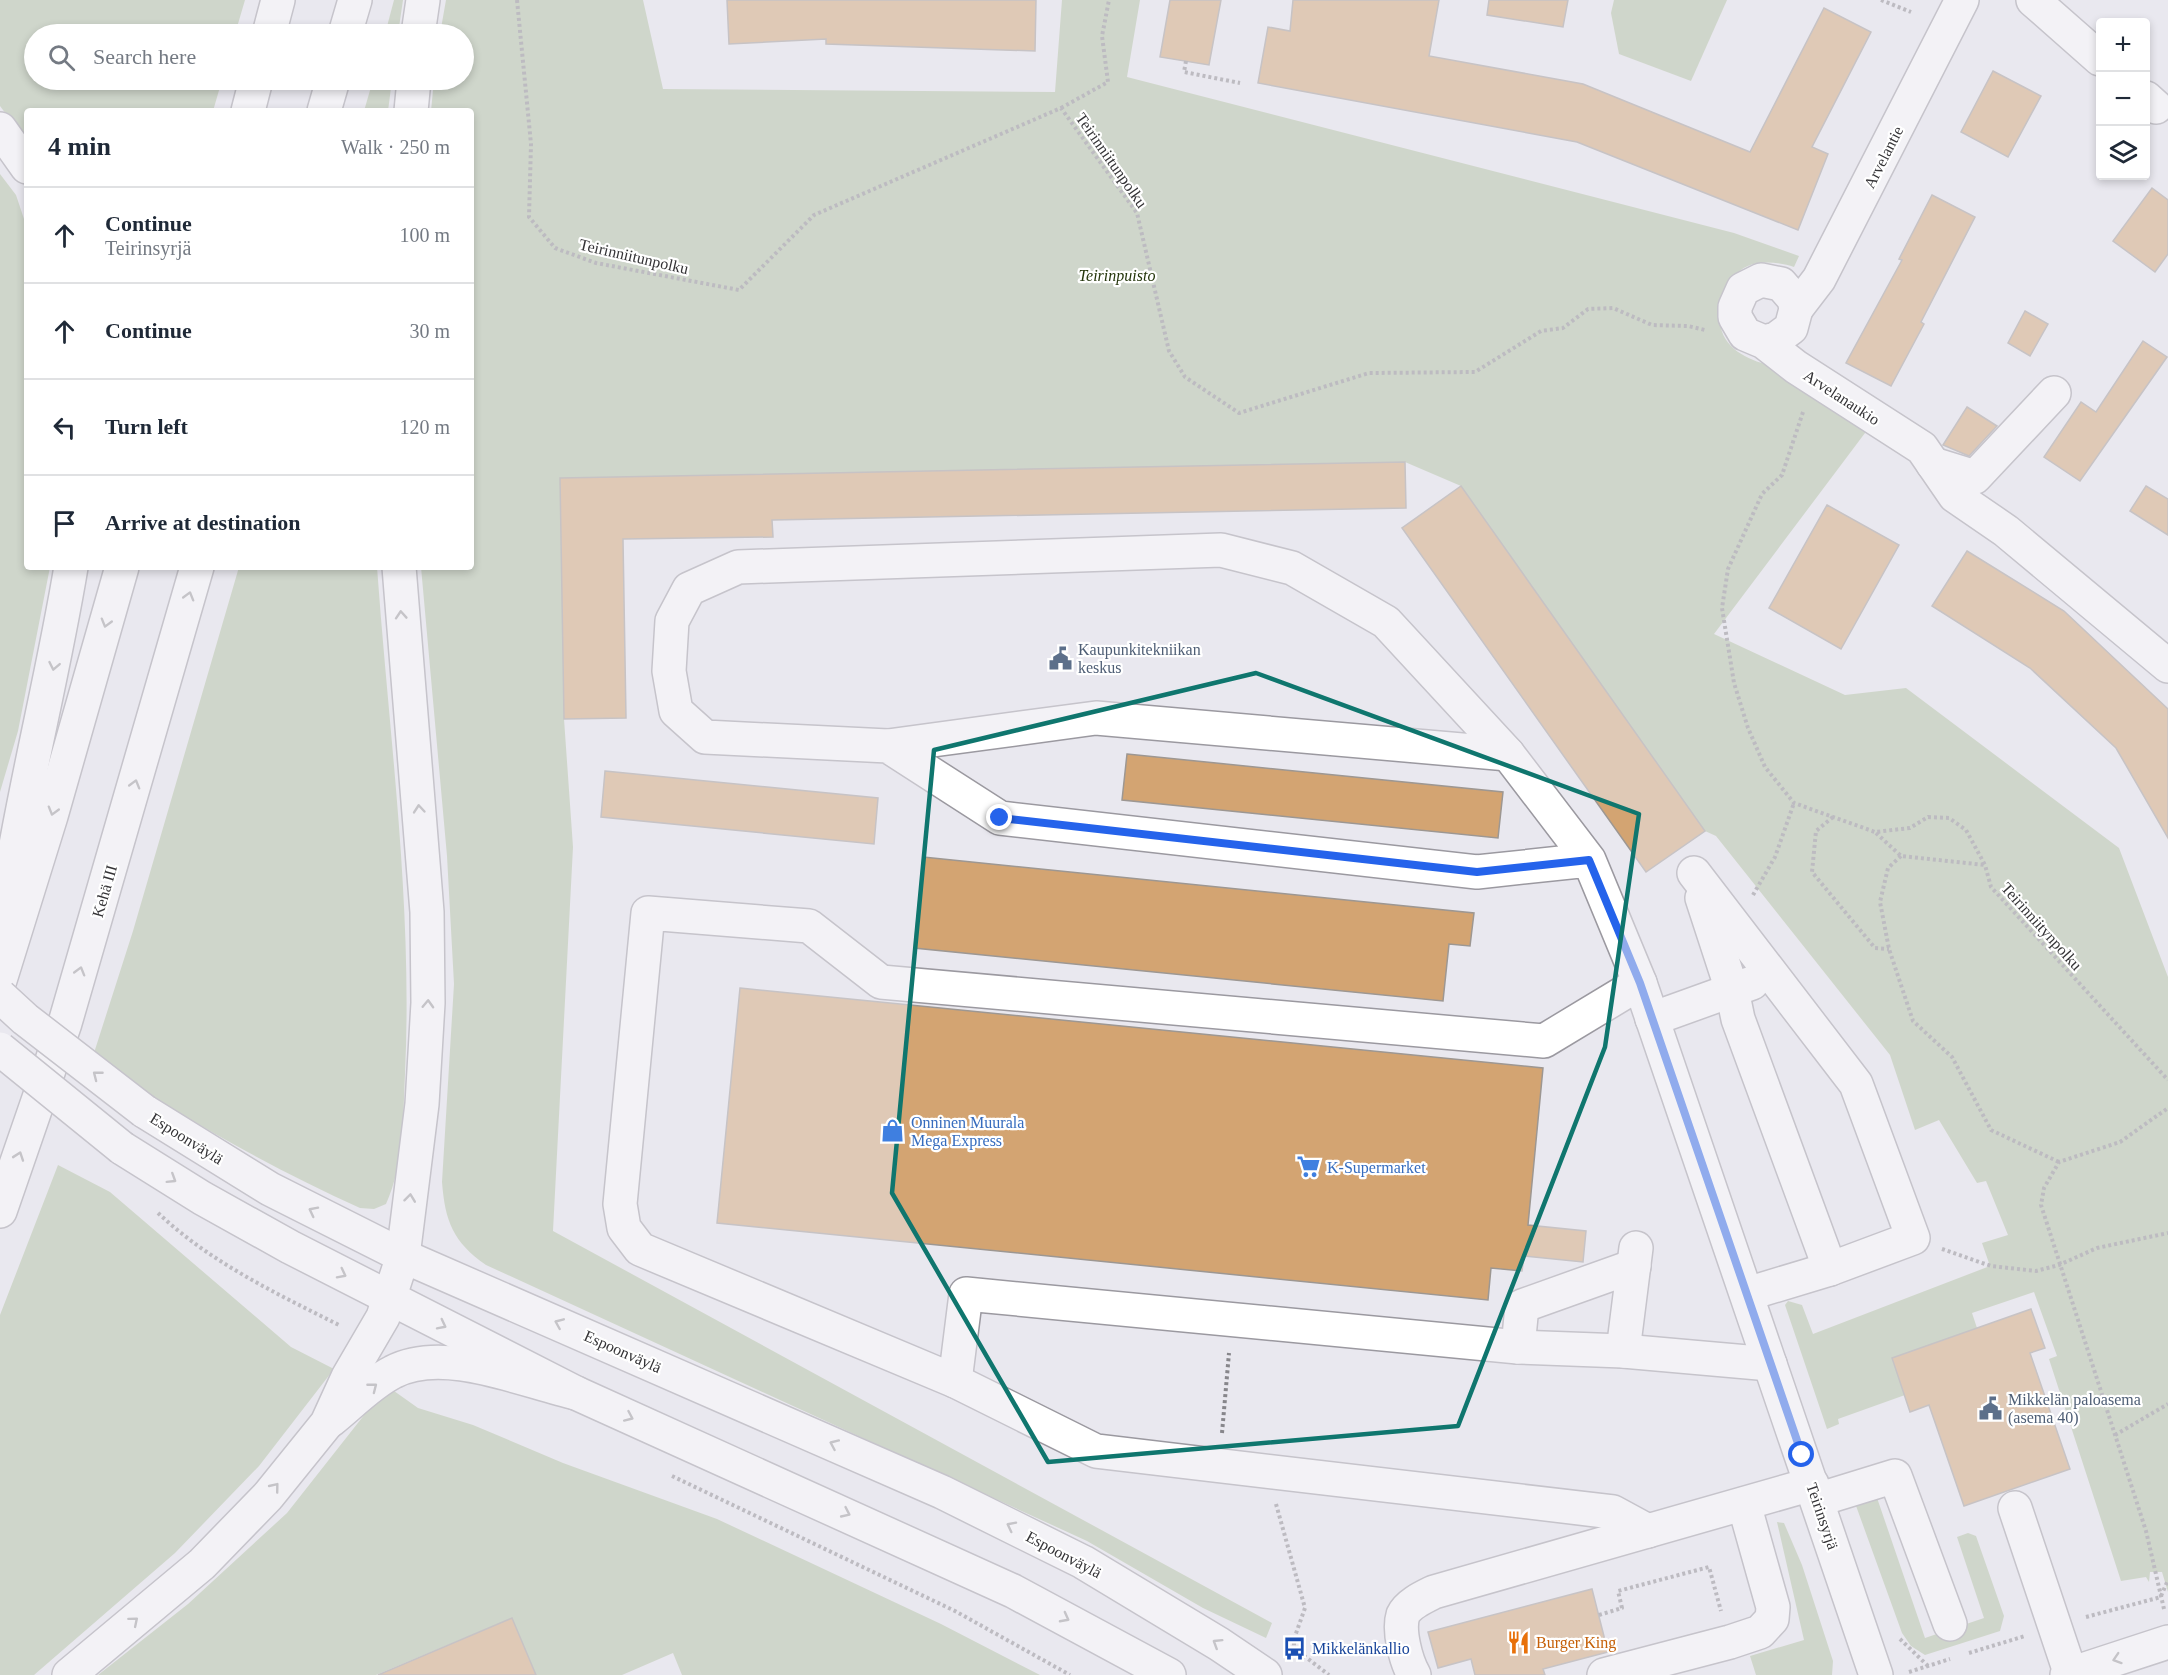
<!DOCTYPE html>
<html lang="en">
<head>
<meta charset="utf-8">
<style>
  body { margin:0; font-family:Georgia,serif; background:#f6f6f7; color:#1f2937 }
  .controls { position:absolute; right:18px; top:18px; display:grid; overflow:hidden; border-radius:6px; box-shadow:0 3px 9px #0003 }
  .controls button { width:54px; height:54px; display:grid; place-items:center; padding:0; border:0; border-bottom:2px solid #e0e1e3; background:#fff; color:#1f2937; font:30px sans-serif }
  .stop { position:absolute; width:18px; height:18px; margin:-14px; border:4px solid #2563eb; border-radius:50%; background:#fff }
  .stop.end { background:#2563eb; border-color:#fff; box-shadow:0 2px 6px #0008 }
  .list { margin:0; padding:0; list-style:none }
  h2 { display:flex; justify-content:space-between; align-items:center; height:78px; margin:0; padding:0 24px; font-size:26px }
  h2 small { font-size:20px; font-weight:400; color:#747a83 }
  .list li { display:grid; grid-template-columns:39px 1fr auto; gap:18px; align-items:center; box-sizing:border-box; height:96px; padding:0 24px; border-top:2px solid #e0e1e3 }
  .list b { display:block; font-size:22px; white-space:nowrap }
  .list p { margin:0; font-size:20px; white-space:nowrap; color:#747a83 }
  .list em { font-size:20px; font-style:normal; color:#747a83 }
  .icon { flex:none; width:33px; height:33px; fill:none; stroke:currentColor; stroke-width:2; stroke-linecap:round; stroke-linejoin:round }
  .map { position:relative; flex:none; width:2168px; height:1675px; overflow:hidden }
  .search { position:absolute; background:#fff; box-shadow:0 3px 9px #0003; left:24px; top:24px; width:450px; height:66px; display:flex; align-items:center; gap:15px; box-sizing:border-box; padding:0 21px; border-radius:33px; color:#747a83; font-size:22px }
  .panel { position:absolute; background:#fff; box-shadow:0 3px 9px #0003; left:24px; top:108px; width:450px; height:462px; border-radius:6px }
  .map>svg:first-child { display:block }
  .green { fill:#b0c29f }
  .building { fill:#d3a472; stroke:#9d9792; stroke-width:1.5 }
  .lines { fill:none; stroke-linecap:round; stroke-linejoin:round }
  .minor-casing { stroke:#9b99a0; stroke-width:36 }
  .major-casing { stroke:#9b99a0; stroke-width:36 }
  .highway-casing { stroke:#9b99a0; stroke-width:36 }
  .path { stroke:#87868b; stroke-width:4; stroke-dasharray:3 3; stroke-linecap:butt }
  .minor { stroke:#fff; stroke-width:33 }
  .major { stroke:#fff; stroke-width:33 }
  .highway { stroke:#fff; stroke-width:33 }
  .major-bridge-casing { stroke:#9b99a0; stroke-width:36; stroke-linecap:butt }
  .major-bridge { stroke:#fff; stroke-width:33 }
  .oneway { stroke:#9a999a }
  .route { stroke:#2563eb; stroke-width:8 }
  .marked { fill:none; stroke:#0f766e; stroke-width:4.5; stroke-linejoin:round }
  .labels { text-anchor:middle; stroke-width:4.5; stroke-linejoin:round; paint-order:stroke }
  .street-label { font-size:16px; fill:#343336; stroke:#fff }
  .park-label { font-size:16px; font-style:italic; fill:#25370c; stroke:#fff }
  .service-label { font-size:16px; fill:#4e5e75; stroke:#fff; text-anchor:start }
  .shop-label { font-size:16px; fill:#366cbe; stroke:#fff; text-anchor:start }
  .food-label { font-size:16px; fill:#c56008; stroke:#fff; text-anchor:start }
  .transit-label { font-size:16px; fill:#164399; stroke:#fff; text-anchor:start }
</style>
</head>
<body>
<div class="map">
<svg width="2168" height="1675" viewBox="0 0 2168 1675">
  <rect width="100%" height="100%" fill="#e9e8ef"/>
  <g class="green">
    <path d="M0,0H245L235,34H34V80H222L213,111H27V142L0,106Z"/>
    <path d="M394,0H403L398,34H385Z"/>
    <path d="M446,0H643L663,89L1055,92L1062,0H1140L1127,77L1734,233L1799,256L1794,267C1776,261 1745,258 1734,278C1731,285 1729,293 1727,300C1725,307 1720,316 1720,322C1722,348 1748,360 1769,365L1868,429L1714,634L1845,695L1906,688L2119,848L2168,977V1592L2162,1572H2150L2149,1582L2146,1577L2121,1581L2049,1359L2057,1356L2034,1292L1972,1313L1977,1328L1892,1358L1905,1395L1838,1419L1839,1424L1827,1429L1785,1305L1788,1301L1802,1305L1813,1334L1990,1266L1982,1243L2008,1235L1986,1181L1977,1183L1939,1120L1915,1130L1890,1055L1716,836L1705,831L1461,486L1405,462L560,479L564,719L573,847L553,1231L1272,1623L1266,1638L1203,1608L1087,1541L486,1265C453,1242 445,1221 442,1182L454,984L447,856L421,567H471V111H431L434,80H464V34H440Z"/>
    <path d="M1614,0H1727L1691,81L1619,54L1611,13Z"/>
    <path d="M373,80H392L388,111H364Z"/>
    <path d="M0,174L16,195L27,228V567H50L18,731L0,792Z"/>
    <path d="M239,567H377C389,736 413,904 405,1074C403,1116 404,1165 386,1204L374,1209L360,1208C268,1166 176,1115 93,1056L133,931Z"/>
    <path d="M58,1165L110,1192L291,1347L334,1369L259,1466L175,1553L34,1675H0V1315Z"/>
    <path d="M387,1386L418,1408L473,1425L563,1463L717,1519L941,1624L1040,1675H682L673,1653L622,1675H536L512,1618L376,1675H98L188,1604L287,1513Z"/>
    <path d="M1875,1492L1925,1638L1984,1618L1957,1537L1968,1533L1976,1536L2004,1616L2000,1631L1925,1655L1911,1646L1902,1633L1855,1503Z"/>
    <path d="M1777,1522L1784,1523L1802,1565L1833,1661L1832,1675H1756L1750,1656L1804,1640Z"/>
  </g>
  <g class="building">
    <path d="M727,0H1036L1035,51L826,44V39L729,44Z"/>
    <path d="M1170,0H1221L1209,65L1160,57Z"/>
    <path d="M1293,0H1439L1429,56L1583,84L1750,152L1824,8L1871,32L1812,147L1828,154L1798,230L1577,142L1258,83L1268,27L1290,31Z"/>
    <path d="M1489,0H1568L1563,27L1487,15Z"/>
    <path d="M1993,71L2041,96L2008,157L1961,132Z"/>
    <path d="M2152,188L2168,200V254L2155,272L2113,241Z"/>
    <path d="M1932,195L1975,217L1921,322L1924,324L1891,386L1846,363L1902,260L1899,259Z"/>
    <path d="M2025,311L2048,324L2030,356L2008,343Z"/>
    <path d="M2143,341L2167,357L2080,481L2044,457L2081,402L2096,412Z"/>
    <path d="M1967,407L1997,426L1969,456L1943,445Z"/>
    <path d="M1405,462L1406,508L772,520L773,537L623,539L626,718L564,719L560,478Z"/>
    <path d="M1461,486L1705,831L1646,872L1402,528Z"/>
    <path d="M2146,486L2168,499V535L2130,511Z"/>
    <path d="M1827,505L1899,545L1841,649L1769,608Z"/>
    <path d="M1967,551L2064,611L2168,709V838L2116,748L2030,668L1932,606Z"/>
    <path d="M1127,754L1503,792L1498,838L1122,800Z"/>
    <path d="M605,771L878,798L874,844L601,817Z"/>
    <path d="M923,857L1474,913L1470,946L1449,944L1443,1001L914,948Z"/>
    <path d="M740,988L1543,1068L1528,1225L1586,1231L1583,1262L1524,1256L1522,1271L1491,1268L1488,1300L717,1223Z"/>
    <path d="M2031,1309L2045,1348L2030,1353L2070,1469L1964,1506L1929,1405L1910,1412L1892,1358Z"/>
    <path d="M1592,1589L1608,1652L1543,1669L1545,1675H1475L1471,1659L1438,1668L1428,1632Z"/>
    <path d="M512,1618L536,1675H378Z"/>
  </g>
  <g class="lines">
    <defs>
      <g id="minor">
        <path d="M2033,0L2100,59"/>
        <path d="M2146,98L2156,107"/>
        <path d="M1796,309L1819,279L1962,0"/>
        <path d="M1764,342L1776,339L1791,328L1796,309L1794,299L1781,284L1761,280L1743,289L1735,307V317L1745,334L1764,342L1796,367L1922,448L1955,496L2006,531L2168,666"/>
        <path d="M1933,464L1975,477L2054,393"/>
        <path d="M888,746L1096,718L1508,754"/>
        <path d="M1589,860L1477,872L1000,818L888,746L705,737L676,711L669,671L672,621L689,589L738,567L1221,550L1292,568L1386,622L1508,754L1589,860L1640,983L1876,1675"/>
        <path d="M1694,873L1856,1084L1913,1238L1830,1269L1747,1294"/>
        <path d="M1702,898L1732,990L1738,1019L1830,1269"/>
        <path d="M1640,983L1544,1041L881,982L809,926L648,913L620,1204L624,1228L640,1249L955,1381L966,1294L1518,1347L1623,1351L1770,1364"/>
        <path d="M1652,1019L1752,983"/>
        <path d="M1518,1347L1522,1306L1634,1266"/>
        <path d="M1623,1351L1636,1248"/>
        <path d="M955,1381L1096,1451L1613,1512L1648,1531"/>
        <path d="M1817,1500L1895,1476L1950,1624"/>
        <path d="M2015,1508L2071,1675"/>
        <path d="M1414,1675C1406,1661 1398,1631 1403,1615C1408,1604 1424,1597 1434,1592L1812,1484"/>
        <path d="M1604,1675L1730,1642L1760,1632L1772,1619L1773,1607L1744,1504"/>
      </g>
      <g id="major">
        <path d="M144,1111L270,1189L403,1256L942,1492L1083,1562L1219,1644L1265,1675"/>
        <path d="M122,1148L202,1198L290,1247L576,1393L1013,1591L1169,1675"/>
        <path d="M2067,1675L2168,1642"/>
      </g>
      <g id="highway">
        <path d="M269,34L278,0"/>
        <path d="M345,34L355,0"/>
        <path d="M418,34L423,0"/>
        <path d="M248,111L256,80"/>
        <path d="M324,111L333,80"/>
        <path d="M411,111L414,80"/>
        <path d="M0,129L27,167"/>
        <path d="M5,910C22,794 52,682 71,567"/>
        <path d="M0,980L51,816L122,567"/>
        <path d="M0,1211L65,1023L197,567"/>
        <path d="M331,1420C350,1405 371,1383 393,1372C444,1345 523,1381 576,1393"/>
        <path d="M69,1675L202,1564L268,1496L327,1423L348,1377L383,1317L403,1256L422,1104L428,1003L427,912L399,567"/>
      </g>
    </defs>
    <use href="#minor" class="minor-casing"/>
    <use href="#major" class="major-casing"/>
    <use href="#highway" class="highway-casing"/>
    <g class="path">
      <path d="M517,0L531,144L529,217L555,248L596,263L739,290L814,215L1061,108L1137,213L1169,351L1185,377L1239,413L1369,373L1475,372L1541,331L1563,328L1588,309L1613,308L1652,325L1688,326L1705,330"/>
      <path d="M1881,0L1911,12"/>
      <path d="M1186,61L1184,72L1240,83"/>
      <path d="M1061,108L1108,82L1102,36L1109,0"/>
      <path d="M1803,412L1782,475L1762,494L1728,569L1722,608L1734,683L1748,728L1765,767L1794,803L1875,832L1910,828L1928,817L1949,818L1966,830L1985,865L1991,887L2168,1080"/>
      <path d="M1833,817L1816,831L1812,872L1875,948L1889,949"/>
      <path d="M1876,833L1901,856L1985,865"/>
      <path d="M1901,856L1888,868L1880,902L1889,949L1913,1021L1952,1057L1991,1130L2059,1162"/>
      <path d="M1753,895L1775,857L1794,803"/>
      <path d="M158,1213C210,1262 275,1293 339,1325"/>
      <path d="M1942,1249L1991,1266L2036,1271L2059,1265L2097,1248L2168,1233"/>
      <path d="M1222,1433L1229,1353"/>
      <path d="M2115,1435L2168,1404"/>
      <path d="M672,1476L955,1611L1070,1675"/>
      <path d="M1276,1504L1305,1608L1294,1639V1648L1329,1675"/>
      <path d="M2161,1596L2168,1580"/>
      <path d="M2164,1609L2146,1531L2041,1205L2044,1188L2059,1162L2120,1142L2168,1108"/>
      <path d="M1599,1615L1622,1608L1618,1591L1709,1567L1721,1611"/>
      <path d="M2086,1617L2161,1597"/>
      <path d="M1900,1639L1928,1666"/>
      <path d="M1969,1653L2025,1636"/>
      <path d="M1909,1672L1950,1659"/>
    </g>
    <use href="#minor" class="minor"/>
    <use href="#major" class="major"/>
    <use href="#highway" class="highway"/>
    <defs>
      <g id="major-bridge">
        <path d="M0,996L25,1019L144,1111"/>
        <path d="M0,1049L122,1148"/>
      </g>
    </defs>
    <use href="#major-bridge" class="major-bridge-casing"/>
    <use href="#major-bridge" class="major-bridge"/>
  </g>
  <defs><path id="oneway-chevron" d="M-2-3.5L2.5 0L-2 3.5" fill="none" stroke-width="1.6" stroke-linecap="round" stroke-linejoin="round" transform="scale(1.5)"/></defs>
  <g class="oneway">
    <use href="#oneway-chevron" transform="translate(189 596) rotate(-74)"/>
    <use href="#oneway-chevron" transform="translate(401 615) rotate(-94)"/>
    <use href="#oneway-chevron" transform="translate(106 623) rotate(106)"/>
    <use href="#oneway-chevron" transform="translate(54 666) rotate(101)"/>
    <use href="#oneway-chevron" transform="translate(135 784) rotate(-74)"/>
    <use href="#oneway-chevron" transform="translate(419 809) rotate(-95)"/>
    <use href="#oneway-chevron" transform="translate(53 811) rotate(106)"/>
    <use href="#oneway-chevron" transform="translate(80 971) rotate(-74)"/>
    <use href="#oneway-chevron" transform="translate(428 1004) rotate(-88)"/>
    <use href="#oneway-chevron" transform="translate(97 1075) rotate(-142)"/>
    <use href="#oneway-chevron" transform="translate(19 1156) rotate(-71)"/>
    <use href="#oneway-chevron" transform="translate(172 1179) rotate(32)"/>
    <use href="#oneway-chevron" transform="translate(410 1198) rotate(-83)"/>
    <use href="#oneway-chevron" transform="translate(313 1211) rotate(-153)"/>
    <use href="#oneway-chevron" transform="translate(342 1274) rotate(27)"/>
    <use href="#oneway-chevron" transform="translate(559 1323) rotate(-157)"/>
    <use href="#oneway-chevron" transform="translate(442 1325) rotate(27)"/>
    <use href="#oneway-chevron" transform="translate(373 1387) rotate(-38)"/>
    <use href="#oneway-chevron" transform="translate(629 1417) rotate(24)"/>
    <use href="#oneway-chevron" transform="translate(834 1444) rotate(-156)"/>
    <use href="#oneway-chevron" transform="translate(275 1487) rotate(-51)"/>
    <use href="#oneway-chevron" transform="translate(846 1513) rotate(25)"/>
    <use href="#oneway-chevron" transform="translate(1011 1526) rotate(-153)"/>
    <use href="#oneway-chevron" transform="translate(1065 1618) rotate(28)"/>
    <use href="#oneway-chevron" transform="translate(134 1621) rotate(-40)"/>
    <use href="#oneway-chevron" transform="translate(1217 1643) rotate(-148)"/>
    <use href="#oneway-chevron" transform="translate(2117 1659) rotate(162)"/>
  </g>
  <g class="lines">
    <path class="route" d="M1000,818L1477,872L1589,860L1640,983L1802,1455"/>
  </g>
  <path d="M0 0H2168V1675H0ZM1256,673L1639,814L1605,1047L1458,1426L1048,1462L892,1193L934,750Z" fill="#e9e8ef" fill-opacity=".55" fill-rule="evenodd"/>
  <path class="marked" d="M1256,673L1639,814L1605,1047L1458,1426L1048,1462L892,1193L934,750Z"/>
  <defs>
    <symbol id="civic-bare" viewBox="-9 -9 18 18"><path d="M-.6-6.5H3V-4.5H.6V-3L4-1V1h2V6H-6V1h2V-1L-.6-3ZM-1.2 2.5V6h2.4V2.5Z" fill="#5c6f8a" stroke="#fff" stroke-width="2.5" paint-order="stroke"/></symbol>
    <symbol id="shop-bare" viewBox="-9 -9 18 18"><path d="M-5-2.5h2.3a2.7 3.5 0 0 1 5.4 0H5L5.5 6h-11ZM-1.5-2.5h3a1.5 2.3 0 0 0-3 0Z" fill="#3f7fe0" stroke="#fff" stroke-width="2.5" paint-order="stroke"/></symbol>
    <symbol id="supermarket-bare" viewBox="-9 -9 18 18"><path d="M-6-5.5h2.5l.6 2H6L4.5 2H-2.5L-4.4-4H-6ZM-1.5 3.2a1.3 1.3 0 1 0 .1 0ZM3 3.2a1.3 1.3 0 1 0 .1 0Z" fill="#3f7fe0" stroke="#fff" stroke-width="2.5" paint-order="stroke"/></symbol>
    <symbol id="restaurant-bare" viewBox="-9 -9 18 18"><path d="M-5-6h1v4h1v-4h1v4h1v-4h1v5L-1.5 .5V6h-2V.5L-5-1ZM5-6V6H3V1.5H1.5Q1.5-4 5-6Z" fill="#e8710a" stroke="#fff" stroke-width="2.5" paint-order="stroke"/></symbol>
    <symbol id="bus-bare" viewBox="-9 -9 18 18"><path d="M-5-6H5V4H4V6H2V4H-2V6H-4V4H-5ZM-3.5-4V0h7V-4ZM-3.5 1.2v1.5H-2V1.2ZM2 1.2v1.5H3.5V1.2Z" fill="#1a4fb4" stroke="#fff" stroke-width="2.5" paint-order="stroke"/></symbol>
  </defs>
  <g fill-rule="evenodd">
    <use href="#civic-bare" x="1044" y="642" width="33" height="33"/>
    <use href="#shop-bare" x="876" y="1114" width="33" height="33"/>
    <use href="#supermarket-bare" x="1292" y="1150" width="33" height="33"/>
    <use href="#civic-bare" x="1974" y="1392" width="33" height="33"/>
    <use href="#restaurant-bare" x="1502" y="1626" width="33" height="33"/>
    <use href="#bus-bare" x="1278" y="1632" width="33" height="33"/>
  </g>
  <g class="labels">
    <g class="street-label">
      <text transform="translate(1883 157) rotate(-63)" y="6">Arvelantie</text>
      <text transform="translate(1112 160) rotate(55)" y="6">Teirinniitunpolku</text>
      <text transform="translate(634 256) rotate(13)" y="6">Teirinniitunpolku</text>
      <text transform="translate(1842 397) rotate(33)" y="6">Arvelanaukio</text>
      <text transform="translate(104 891) rotate(-74)" y="6">Kehä III</text>
      <text transform="translate(2042 926) rotate(48)" y="6">Teirinniitynpolku</text>
      <text transform="translate(187 1138) rotate(32)" y="6">Espoonväylä</text>
      <text transform="translate(623 1351) rotate(24)" y="6">Espoonväylä</text>
      <text transform="translate(1823 1516) rotate(71)" y="6">Teirinsyrjä</text>
      <text transform="translate(1064 1554) rotate(28)" y="6">Espoonväylä</text>
    </g>
    <g class="park-label">
      <text x="1117" y="281">Teirinpuisto</text>
    </g>
    <g class="service-label">
      <text x="1078" y="655">Kaupunkitekniikan<tspan x="1078" dy="18">keskus</tspan></text>
      <text x="2008" y="1405">Mikkelän paloasema<tspan x="2008" dy="18">(asema 40)</tspan></text>
    </g>
    <g class="shop-label">
      <text x="911" y="1128">Onninen Muurala<tspan x="911" dy="18">Mega Express</tspan></text>
      <text x="1327" y="1173">K-Supermarket</text>
    </g>
    <g class="food-label">
      <text x="1536" y="1648">Burger King</text>
    </g>
    <g class="transit-label">
      <text x="1312" y="1654">Mikkelänkallio</text>
    </g>
  </g>
</svg>
<div class="controls">
<button>+</button>
<button>−</button>
<button><svg class="icon" aria-label="layers" viewBox="0 0 24 24"><path d="M12 4l9 5-9 5-9-5zM3 14l9 5 9-5"/></svg></button>
</div>
<div class="stop" style="left:1802px;top:1455px"></div>
<div class="stop end" style="left:1000px;top:818px"></div>
<div class="search"><svg class="icon" aria-label="search" viewBox="0 0 24 24"><circle cx="10" cy="10" r="6"/><path d="M15 15l6 6"/></svg>Search here</div>
<section class="panel">
<h2>4 min<small>Walk · 250 m</small></h2>
<ul class="list">
<li><svg class="icon" aria-label="ahead" viewBox="0 0 24 24"><path d="M12 20V5M6 11l6-6 6 6"/></svg><div><b>Continue</b><p>Teirinsyrjä</p></div><em>100 m</em></li>
<li><svg class="icon" aria-label="ahead" viewBox="0 0 24 24"><path d="M12 20V5M6 11l6-6 6 6"/></svg><div><b>Continue</b></div><em>30 m</em></li>
<li><svg class="icon" aria-label="left" viewBox="0 0 24 24"><path d="M17 20v-9H6M10 6l-5 5 5 5"/></svg><div><b>Turn left</b></div><em>120 m</em></li>
<li><svg class="icon" aria-label="arrive" viewBox="0 0 24 24"><path d="M6 21V4h12l-3 4 3 4H6"/></svg><div><b>Arrive at destination</b></div></li>
</ul>
</section>
</div>
</body>
</html>
